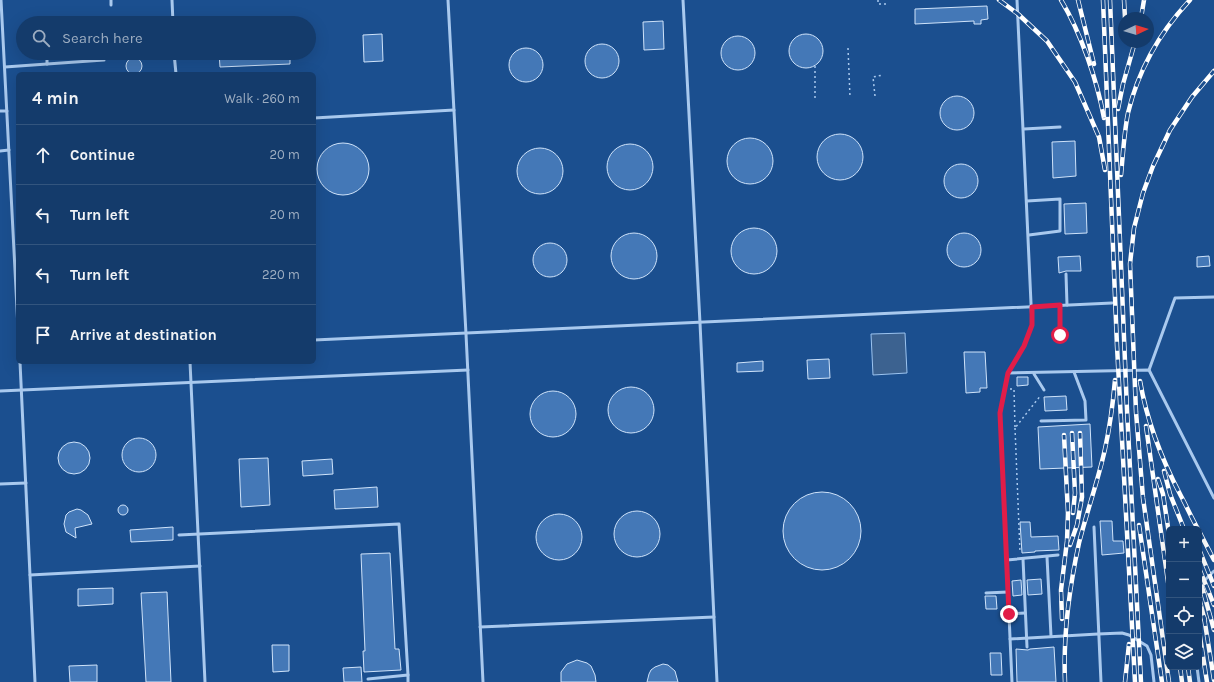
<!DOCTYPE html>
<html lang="en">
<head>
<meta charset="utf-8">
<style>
  body { margin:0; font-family:Karla,sans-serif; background:#214673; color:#f1f3f6 }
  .controls { position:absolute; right:12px; bottom:12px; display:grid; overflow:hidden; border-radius:6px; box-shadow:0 4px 16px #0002 }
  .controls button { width:36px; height:36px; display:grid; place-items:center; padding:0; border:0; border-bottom:1px solid #33557e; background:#143b6b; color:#f1f3f6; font:20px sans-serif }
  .compass { position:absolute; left:1118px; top:12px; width:36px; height:36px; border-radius:50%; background:#143b6b; box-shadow:0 4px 16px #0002; rotate:86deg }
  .stop { position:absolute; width:12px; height:12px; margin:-9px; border:3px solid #e11d48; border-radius:50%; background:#fff }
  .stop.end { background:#e11d48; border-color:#fff; box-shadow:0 1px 4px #0008 }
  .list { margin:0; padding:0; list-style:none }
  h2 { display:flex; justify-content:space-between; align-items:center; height:52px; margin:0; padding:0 16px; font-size:17px }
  h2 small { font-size:13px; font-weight:400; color:#9dadc1 }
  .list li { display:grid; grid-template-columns:26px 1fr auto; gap:12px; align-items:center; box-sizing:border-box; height:60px; padding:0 16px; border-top:1px solid #33557e }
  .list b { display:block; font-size:15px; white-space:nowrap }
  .list em { font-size:13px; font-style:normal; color:#9dadc1 }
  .icon { flex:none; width:22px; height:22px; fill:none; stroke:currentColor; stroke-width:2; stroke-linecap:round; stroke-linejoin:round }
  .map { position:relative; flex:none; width:1214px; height:682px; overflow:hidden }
  .search { position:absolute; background:#143b6b; box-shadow:0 4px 16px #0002; left:16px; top:16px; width:300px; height:44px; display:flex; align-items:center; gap:10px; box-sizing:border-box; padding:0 14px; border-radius:22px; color:#9dadc1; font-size:15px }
  .panel { position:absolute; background:#143b6b; box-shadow:0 4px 16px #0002; left:16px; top:72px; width:300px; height:292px; border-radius:6px }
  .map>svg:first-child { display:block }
  .water { fill:#3c6290; stroke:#9cc4f0 }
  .building { fill:#4478b7; stroke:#cfe3fa }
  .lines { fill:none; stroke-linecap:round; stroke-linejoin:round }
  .path { stroke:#a9c9ee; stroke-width:1.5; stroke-dasharray:2 3; stroke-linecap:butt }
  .service { stroke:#a9c9ee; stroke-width:3 }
  .rail-casing { stroke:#fff; stroke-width:4.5 }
  .rail { stroke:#1b4f8f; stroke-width:3; stroke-dasharray:9; stroke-linecap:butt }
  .route { stroke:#e11d48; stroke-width:5 }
</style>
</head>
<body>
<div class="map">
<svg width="1214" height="682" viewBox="0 0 1214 682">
  <rect width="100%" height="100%" fill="#1b4f8f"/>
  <path class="water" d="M905,333L907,373L873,375L871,334Z"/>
  <g class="building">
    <path d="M987,6L988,19L981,20V24H974V21L915,24V9Z"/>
    <path d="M663,21L664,49L644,50L643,22Z"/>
    <circle cx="806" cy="51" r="17"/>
    <path d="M382,34L383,61L364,62L363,35Z"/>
    <circle cx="738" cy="53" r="17"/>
    <circle cx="602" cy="61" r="17"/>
    <circle cx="526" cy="65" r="17"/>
    <path d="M219,53H290V64L220,67Z"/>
    <circle cx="134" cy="66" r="8"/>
    <circle cx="957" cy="113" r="17"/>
    <circle cx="840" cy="157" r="23"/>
    <circle cx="750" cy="161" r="23"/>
    <path d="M1075,141L1076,176L1053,178L1052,142Z"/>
    <circle cx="343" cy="169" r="26"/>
    <circle cx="630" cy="167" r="23"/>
    <circle cx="540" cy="171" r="23"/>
    <circle cx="961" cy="181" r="17"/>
    <path d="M1086,203L1087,233L1065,234L1064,204Z"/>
    <circle cx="754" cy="251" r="23"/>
    <circle cx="964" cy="250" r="17"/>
    <circle cx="634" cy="256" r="23"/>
    <circle cx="550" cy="260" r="17"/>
    <path d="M1080,256L1081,271H1066L1059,273L1058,257Z"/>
    <path d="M1209,256L1210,266L1197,267V257Z"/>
    <path d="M964,352H985L987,388H980V392L966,393Z"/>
    <path d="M829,359L830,378L808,379L807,360Z"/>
    <path d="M763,361V371L737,372V363Z"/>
    <path d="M1017,377H1028V385L1017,386Z"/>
    <circle cx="631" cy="410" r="23"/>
    <circle cx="553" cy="414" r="23"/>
    <path d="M1066,396L1067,410L1045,411L1044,397Z"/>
    <path d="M1090,424L1092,467L1040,469L1038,427Z"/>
    <circle cx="139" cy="455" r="17"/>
    <circle cx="74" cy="458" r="16"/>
    <path d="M268,458L270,505L241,507L239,459Z"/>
    <path d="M332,459L333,474L303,476L302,461Z"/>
    <path d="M377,487L378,507L335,509L334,490Z"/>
    <circle cx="822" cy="531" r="39"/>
    <circle cx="123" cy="510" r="5"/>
    <path d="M77,509L81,510L88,515L92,524L75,528L76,538L66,532L64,524L66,515L69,512Z"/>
    <circle cx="637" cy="534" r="23"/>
    <circle cx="559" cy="537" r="23"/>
    <path d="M1100,521H1112L1113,541H1123L1124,553L1102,555Z"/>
    <path d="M1020,522H1030L1031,537L1058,536L1059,550L1035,551V552L1022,553Z"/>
    <path d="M173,527V540L131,542L130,530Z"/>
    <path d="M390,553L395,649H399L401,670L364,672L363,651H365L361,554Z"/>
    <path d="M1041,579L1042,594L1028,595L1027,580Z"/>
    <path d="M1021,580L1022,595L1013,596L1012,581Z"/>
    <path d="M113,588V604L78,606V589Z"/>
    <path d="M167,592L171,682H146L141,593Z"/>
    <path d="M985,596H996L997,609H986Z"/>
    <path d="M272,645H289V671L273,672Z"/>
    <path d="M1054,647L1056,682H1017L1016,649L1028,650L1030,649Z"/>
    <path d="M990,653H1001L1002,675H991Z"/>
    <path d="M577,660L587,663L591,666L595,675L596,682H561V672L567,664Z"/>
    <path d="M663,664L668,665L675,671L678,682H647L649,674L651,670L655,667Z"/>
    <path d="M97,665V682H70L69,666Z"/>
    <path d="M361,667L362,682H344L343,668Z"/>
  </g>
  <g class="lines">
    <g class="path">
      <path d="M878,0V4H887"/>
      <path d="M848,48L850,97"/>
      <path d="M815,66V99"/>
      <path d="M875,96L873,77L883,75"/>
      <path d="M1010,389H1014L1015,428L1041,395"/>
      <path d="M1015,428L1020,552"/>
    </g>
    <g class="service">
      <path d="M1,0L18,328"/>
      <path d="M111,0V5"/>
      <path d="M172,0L173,23"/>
      <path d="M448,0L466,334L483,682"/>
      <path d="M683,0L700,323L717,682"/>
      <path d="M47,53V64L104,60"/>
      <path d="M174,53L176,74"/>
      <path d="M5,67L47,64"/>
      <path d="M0,111H7"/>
      <path d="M314,118L454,110"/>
      <path d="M1024,129L1060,127"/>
      <path d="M0,151L9,150"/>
      <path d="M1027,201L1060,199V231L1029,235"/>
      <path d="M1066,274L1067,305"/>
      <path d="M1060,335V305"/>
      <path d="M314,340L1112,303"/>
      <path d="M20,362L35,682"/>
      <path d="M190,362L205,682"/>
      <path d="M1149,370L1175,298L1214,297"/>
      <path d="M1008,373L1149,370L1214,498"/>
      <path d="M1034,374L1044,390"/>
      <path d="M0,391L468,370"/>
      <path d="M1041,421L1086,420L1085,401L1074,372"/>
      <path d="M0,484L26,483"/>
      <path d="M1094,527L1101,682"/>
      <path d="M179,535L399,524L408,675"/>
      <path d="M1047,557L1051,636"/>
      <path d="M1023,559L1027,647"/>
      <path d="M1007,560L1058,555"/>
      <path d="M30,575L200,566"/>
      <path d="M1199,586L1214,571"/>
      <path d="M986,593L1008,592"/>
      <path d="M1009,614L1025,613"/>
      <path d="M480,627L714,617"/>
      <path d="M1010,639L1098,634L1122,633L1129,635L1147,646L1151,655L1154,682"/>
      <path d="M1197,667L1199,682"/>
      <path d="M368,679L408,675V682"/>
      <path d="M1012,682L1000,413L1008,373L1024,346L1032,325L1017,0"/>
    </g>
    <defs>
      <g id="rail">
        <path d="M999,0L1018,14L1047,41L1075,82L1099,137L1105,170"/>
        <path d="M1061,0C1081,33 1097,80 1104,118"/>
        <path d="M1078,0L1094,64"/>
        <path d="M1103,0L1117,346L1135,682"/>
        <path d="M1110,0L1127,410L1141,682"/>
        <path d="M1124,0L1125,18"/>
        <path d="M1141,18L1144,0"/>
        <path d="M1118,109L1123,84L1135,42"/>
        <path d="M1121,175C1123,154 1124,133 1128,113C1138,71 1160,32 1190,0"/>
        <path d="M1140,381C1147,422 1162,460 1181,496C1187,507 1192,519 1198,529"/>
        <path d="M1146,426L1169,589"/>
        <path d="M1072,433L1075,493L1073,513"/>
        <path d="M1164,471L1170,494L1184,529"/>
        <path d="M1158,479L1163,494L1169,534"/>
        <path d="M1139,525L1162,682"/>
        <path d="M1199,531L1214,560"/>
        <path d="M1070,545L1077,525L1082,497L1080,433"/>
        <path d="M1199,549L1214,586"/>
        <path d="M1199,568L1214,605"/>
        <path d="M1199,576L1214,630"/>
        <path d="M1199,598L1205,621"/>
        <path d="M1204,617L1214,680"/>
        <path d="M1062,619L1061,590L1067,541L1068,513L1064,435"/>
        <path d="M1199,630L1207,682"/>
        <path d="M1180,667L1182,682"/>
        <path d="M1188,667L1190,682"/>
        <path d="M1065,682C1063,635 1069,589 1079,543C1087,511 1098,481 1105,449C1110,426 1113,403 1115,380"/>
        <path d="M1125,682L1129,644"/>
        <path d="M1169,682L1143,498L1136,412L1130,264L1134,228L1143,193L1153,166L1170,130L1192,97L1214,71"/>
      </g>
    </defs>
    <use href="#rail" class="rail-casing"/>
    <use href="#rail" class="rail"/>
  </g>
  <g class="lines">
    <path class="route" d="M1009,614L1000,413L1008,373L1024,346L1032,325V307L1060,305V335"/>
  </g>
</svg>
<div class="controls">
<button>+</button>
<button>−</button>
<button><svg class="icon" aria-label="locate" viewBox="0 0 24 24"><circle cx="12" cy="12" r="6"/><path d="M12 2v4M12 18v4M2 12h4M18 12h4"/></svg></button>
<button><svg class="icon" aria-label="layers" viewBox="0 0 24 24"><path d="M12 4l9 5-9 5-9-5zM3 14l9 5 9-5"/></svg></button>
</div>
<svg class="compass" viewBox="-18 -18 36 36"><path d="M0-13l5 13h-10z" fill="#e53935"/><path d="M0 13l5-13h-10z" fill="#9dadc1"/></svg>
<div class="stop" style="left:1060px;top:335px"></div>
<div class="stop end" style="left:1009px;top:614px"></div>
<div class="search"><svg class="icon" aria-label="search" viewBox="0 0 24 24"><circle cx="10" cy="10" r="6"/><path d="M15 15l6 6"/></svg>Search here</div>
<section class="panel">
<h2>4 min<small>Walk · 260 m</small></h2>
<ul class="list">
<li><svg class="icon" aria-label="ahead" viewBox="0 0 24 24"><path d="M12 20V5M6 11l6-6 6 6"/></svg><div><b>Continue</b></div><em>20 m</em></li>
<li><svg class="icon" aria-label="left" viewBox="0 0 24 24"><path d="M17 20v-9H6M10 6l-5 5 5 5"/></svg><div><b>Turn left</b></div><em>20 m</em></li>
<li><svg class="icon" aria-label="left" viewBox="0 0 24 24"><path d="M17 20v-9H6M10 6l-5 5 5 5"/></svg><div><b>Turn left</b></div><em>220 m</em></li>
<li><svg class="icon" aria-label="arrive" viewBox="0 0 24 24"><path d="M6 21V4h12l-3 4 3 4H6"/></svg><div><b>Arrive at destination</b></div></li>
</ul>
</section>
</div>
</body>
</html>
